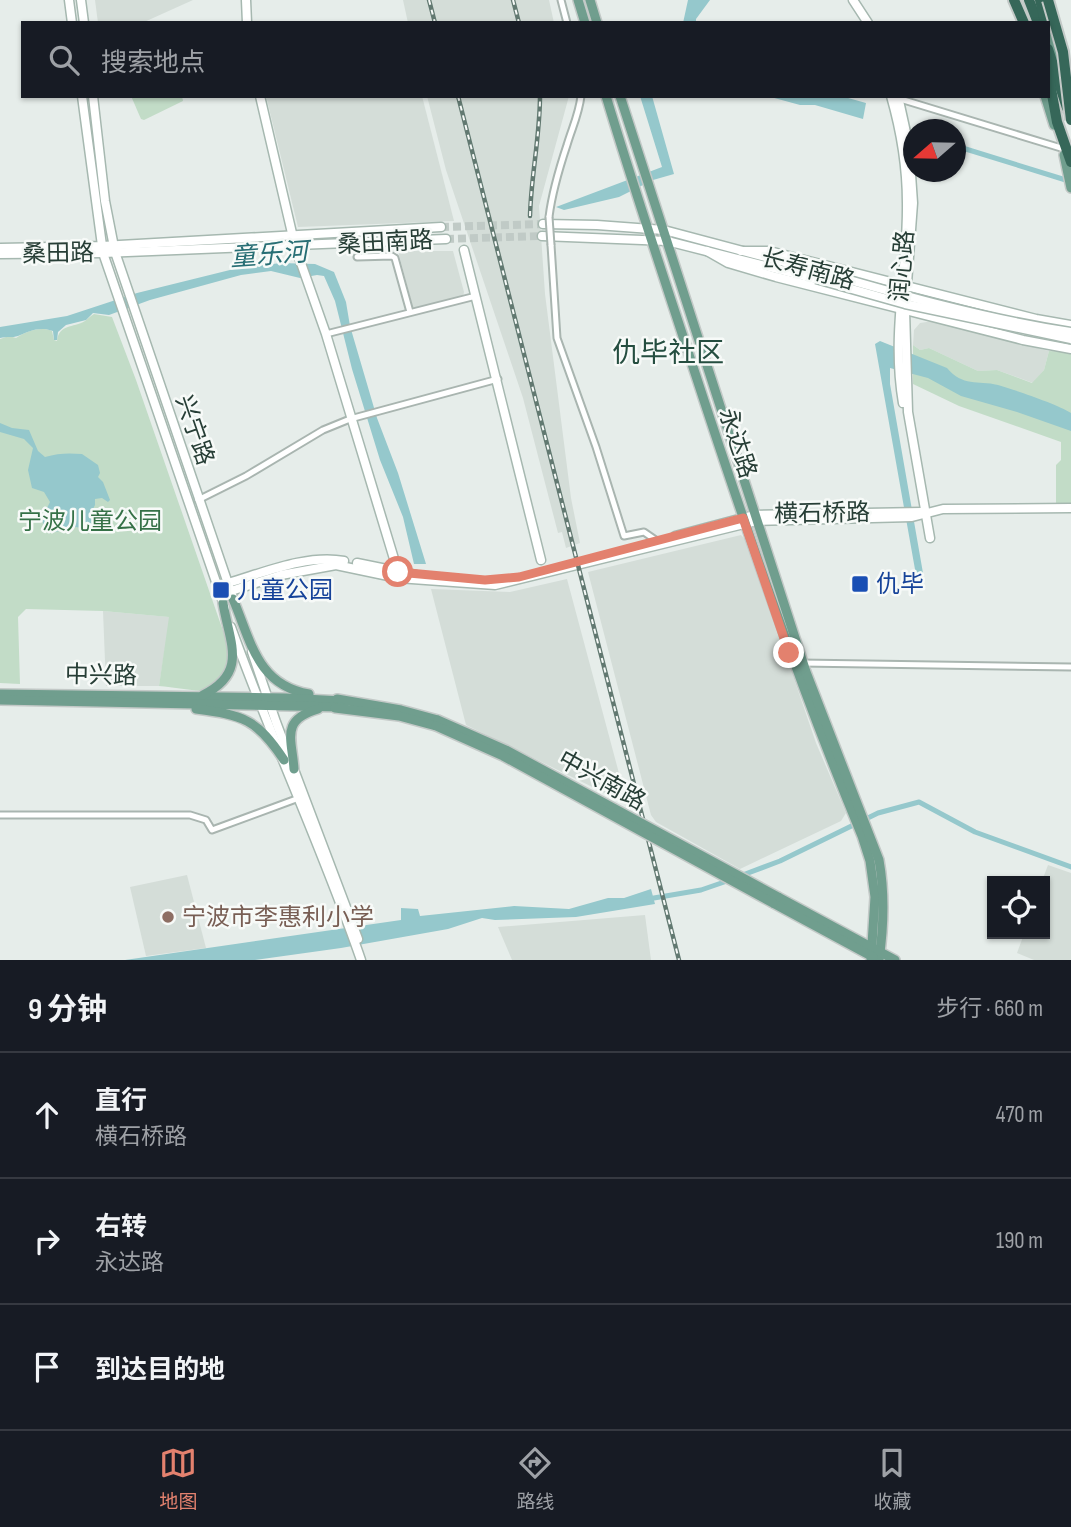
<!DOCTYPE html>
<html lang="zh">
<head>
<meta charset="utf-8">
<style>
  body { margin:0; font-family:"Sofia Sans Condensed","Noto Sans SC",sans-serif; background:#242831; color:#f1f3f6 }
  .controls { position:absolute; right:21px; bottom:21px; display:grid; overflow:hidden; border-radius:0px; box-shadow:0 2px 5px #0004 }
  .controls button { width:63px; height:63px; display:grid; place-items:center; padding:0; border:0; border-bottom:2px solid #363941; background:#171b24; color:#f1f3f6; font:35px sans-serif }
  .compass { position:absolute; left:903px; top:119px; width:63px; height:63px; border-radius:50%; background:#171b24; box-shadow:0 2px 5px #0004; rotate:250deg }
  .stop { position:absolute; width:21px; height:21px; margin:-16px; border:5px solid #e3816e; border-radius:50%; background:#fff }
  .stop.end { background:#e3816e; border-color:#fff; box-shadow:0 2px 7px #0008 }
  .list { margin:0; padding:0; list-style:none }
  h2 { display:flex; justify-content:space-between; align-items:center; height:91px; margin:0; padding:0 28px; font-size:30px }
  h2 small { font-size:23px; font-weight:400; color:#9ea1a6 }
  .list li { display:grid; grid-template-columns:46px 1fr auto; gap:21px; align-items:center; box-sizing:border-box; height:126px; padding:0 28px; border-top:2px solid #363941 }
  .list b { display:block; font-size:26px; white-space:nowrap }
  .list p { margin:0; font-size:23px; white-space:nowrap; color:#9ea1a6 }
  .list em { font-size:23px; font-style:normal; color:#9ea1a6 }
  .icon { flex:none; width:38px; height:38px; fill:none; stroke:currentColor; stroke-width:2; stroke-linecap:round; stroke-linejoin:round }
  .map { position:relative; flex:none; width:1071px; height:960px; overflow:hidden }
  .search { position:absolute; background:#171b24; box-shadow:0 2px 5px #0004; left:21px; right:21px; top:21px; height:77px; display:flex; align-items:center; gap:18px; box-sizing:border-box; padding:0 24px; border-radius:0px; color:#9ea1a6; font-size:26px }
  .sheet { height:469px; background:#171b24 }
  nav { display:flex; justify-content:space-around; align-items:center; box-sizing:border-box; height:98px; border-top:2px solid #363941; background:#171b24; font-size:19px; color:#9ea1a6 }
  nav a { display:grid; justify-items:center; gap:4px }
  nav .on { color:#e3816e }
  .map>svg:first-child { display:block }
  .built { fill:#d4ddd8 }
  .green { fill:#c2dcc7 }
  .water { fill:#95c8cc }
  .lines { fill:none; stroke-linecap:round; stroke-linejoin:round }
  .canal { stroke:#95c8cc; stroke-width:5 }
  .secondary-tunnel { stroke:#c0cac6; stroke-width:8; stroke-dasharray:8 4; stroke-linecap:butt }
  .street-casing { stroke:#a9b5b0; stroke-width:9 }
  .secondary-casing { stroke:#a6b8b0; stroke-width:11 }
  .primary-casing { stroke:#c3c9c7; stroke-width:12 }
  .highway-casing { stroke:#c3c9c7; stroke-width:14 }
  .street { stroke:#fff; stroke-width:5 }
  .secondary { stroke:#fff; stroke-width:8 }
  .primary { stroke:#709e8e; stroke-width:9 }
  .highway { stroke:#366759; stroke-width:10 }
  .rail-casing { stroke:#627971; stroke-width:4.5 }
  .rail { stroke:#f7faf8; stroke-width:2; stroke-dasharray:5; stroke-linecap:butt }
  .street-bridge-casing { stroke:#a9b5b0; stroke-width:9; stroke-linecap:butt }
  .secondary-bridge-casing { stroke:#a6b8b0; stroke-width:11; stroke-linecap:butt }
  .primary-bridge-casing { stroke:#c3c9c7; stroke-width:12; stroke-linecap:butt }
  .highway-bridge-casing { stroke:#c3c9c7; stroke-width:14; stroke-linecap:butt }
  .street-bridge { stroke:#fff; stroke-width:5 }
  .secondary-bridge { stroke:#fff; stroke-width:8 }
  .primary-bridge { stroke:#709e8e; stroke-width:9 }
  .highway-bridge { stroke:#366759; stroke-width:10 }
  .route { stroke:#e3816e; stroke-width:9 }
  .transit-dot { fill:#1a4fb4; stroke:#f7faf8; stroke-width:2.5 }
  .education-dot { fill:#8d6e63; stroke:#f7faf8; stroke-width:2.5 }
  .labels { text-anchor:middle; stroke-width:5; stroke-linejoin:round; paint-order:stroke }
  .street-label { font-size:24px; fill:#273e36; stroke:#f7faf8 }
  .park-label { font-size:24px; fill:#357147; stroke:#f7faf8 }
  .transit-label { font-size:24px; fill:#164399; stroke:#f7faf8; text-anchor:start }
  .education-label { font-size:24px; fill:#785e54; stroke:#f7faf8; text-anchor:start }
  .water-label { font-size:26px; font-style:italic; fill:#276e74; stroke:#f7faf8 }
  .quarter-label { font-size:28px; fill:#254e40; stroke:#f7faf8 }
</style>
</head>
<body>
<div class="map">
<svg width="1071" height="960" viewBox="0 0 1071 960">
  <rect width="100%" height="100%" fill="#e6edea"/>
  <g class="built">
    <path d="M95,0H193L142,23H98Z"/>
    <path d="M403,0H549L554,23H408Z"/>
    <path d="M266,96H422L454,221L298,227Z"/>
    <path d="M427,96H569L539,206L545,294L571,498L580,543L566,548L562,532L558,533L523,398L446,170Z"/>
    <path d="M398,251H453L464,292L463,296L413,308Z"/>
    <path d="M933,321L1049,351L1044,370L1033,383L997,370L978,371L929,348L920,350L913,345L914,330L920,323Z"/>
    <path d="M741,535L747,541L816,743L846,813L841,821L740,869L656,822L651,815L588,572Z"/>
    <path d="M567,579L624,792L623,802L466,725L431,589L510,592Z"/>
    <path d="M103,611L170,617L159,686H106Z"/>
    <path d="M1048,865L1071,873V960H1034L1017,953L1024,934H1045V881H1042Z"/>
    <path d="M187,875L206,948L146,956L130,887Z"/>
    <path d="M645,915L651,960H512L498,927Z"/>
  </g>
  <g class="green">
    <path d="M131,96H182L183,101L144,120L141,119Z"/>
    <path d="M94,314L112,317L136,380L230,651C246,706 194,689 159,686L169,617L103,611L26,609L18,617L20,684L0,683V339L9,336L16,338C26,331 41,326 52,331L54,340L57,341C59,324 73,328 85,321C88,319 90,316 94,314Z"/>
    <path d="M913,345L920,350L929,348L978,371L997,370L1032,383L1044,370L1049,351L1071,352V505H1056V465L1061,460V442L959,406L913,384Z"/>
  </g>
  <g class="water">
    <path d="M688,0H710L696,19V23H683Z"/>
    <path d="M640,96H652L674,174L653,180L619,197L564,210L556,207L662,167Z"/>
    <path d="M767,96H841L866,103L863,119L815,105H800Z"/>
    <path d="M281,263L315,264L334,272L346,302L350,326L377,418L398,473L426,564H414L403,517L380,460L352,369L335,301L324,276L317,275L300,278L271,271L241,275L150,300L109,315L93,313L86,320L66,325L58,332L57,340H54L53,331C40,326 29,331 18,336C12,338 7,336 0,338V327L67,316L137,293L238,268Z"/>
    <path d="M880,341L947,368C963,387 977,380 998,385C1015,390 1057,404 1071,413V431L1017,412L961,396L928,378L890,368V384L923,573L916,575L875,344Z"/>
    <path d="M0,423L12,428L29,430L38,451L45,457C58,453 69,453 82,454L98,465L100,473L98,477L103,482L110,500L108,502L102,498L95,499V505L90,515L93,522L90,526L85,525L81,528L76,527L51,533L44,529L42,518L50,502L44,492L32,488L28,470L33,448L24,439L0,432Z"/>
    <path d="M651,889L655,904L576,917L495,920L482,918L448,929L341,948L255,960H125L401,920V908L418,909L420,916L514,906L569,909L608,898H624Z"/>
  </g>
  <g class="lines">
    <g class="canal">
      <path d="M956,146L1069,181"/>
      <path d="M740,876L780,861L878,813L919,802L975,832L1071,867"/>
      <path d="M648,899L701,890L730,880"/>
    </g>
    <g class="secondary-tunnel">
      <path d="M441,227L543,224"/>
      <path d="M446,239L542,236"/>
    </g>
    <defs>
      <g id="street">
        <path d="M561,0L567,23"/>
        <path d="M897,98L1061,148"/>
        <path d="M549,217C552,193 559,169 567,145C572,128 579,114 581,96"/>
        <path d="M551,245L557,338L596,447L624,536L644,532L657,541"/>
        <path d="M357,257L392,256L395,258L410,312"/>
        <path d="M326,334L476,296"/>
        <path d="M198,500L246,476L323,430L350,419L498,379"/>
        <path d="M801,663L1071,667"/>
        <path d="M0,815H190L206,820L212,830L299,798"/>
      </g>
      <g id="secondary">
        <path d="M69,0L72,23"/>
        <path d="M81,0L84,23"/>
        <path d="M246,0L247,23"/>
        <path d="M853,0L868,23"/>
        <path d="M82,96L103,253L225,608"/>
        <path d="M93,96L105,201L115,252L235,604"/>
        <path d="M260,96L295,246L326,334L398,572"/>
        <path d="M891,96C901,131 907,167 907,203C908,271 891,333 903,403"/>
        <path d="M898,96L909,146L913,203L905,310L908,412L930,538"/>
        <path d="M543,224L597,225L664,230L818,271"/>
        <path d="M542,236L667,241L816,279"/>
        <path d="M0,248L102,246L441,227"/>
        <path d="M464,250L541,560"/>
        <path d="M707,251L728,263L776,277L1023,340L1071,349"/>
        <path d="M741,251H769L1036,319L1071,325"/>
        <path d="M0,254L103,253L446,239"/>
        <path d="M675,536L754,515L922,512"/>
        <path d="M357,563L416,575"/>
        <path d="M228,583C263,573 307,554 344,561"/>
        <path d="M231,591L281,575L336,565L398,578L495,585L756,521L912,517L943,509L1071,508"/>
        <path d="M231,627C271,739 322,847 361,960"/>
        <path d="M252,652L276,722L358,939"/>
      </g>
      <g id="primary">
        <path d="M578,0L585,23"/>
        <path d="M590,0L597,23"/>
        <path d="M1048,30L1062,71"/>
        <path d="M606,96C634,189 665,281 695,373C746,529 799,684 862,836L870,861L875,897L871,960"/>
        <path d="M620,96L806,672L879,860C885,894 884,925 879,960"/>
        <path d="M1045,96L1054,125"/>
        <path d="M1064,155L1071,188"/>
        <path d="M233,599C251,641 257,685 309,694"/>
        <path d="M0,694L286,698L342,701"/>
        <path d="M203,695C249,672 229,642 223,603"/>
        <path d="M337,699L401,710L438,720"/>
        <path d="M0,700L341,707"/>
        <path d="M335,708L399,716L436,726"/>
        <path d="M196,709C243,715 257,719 284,760"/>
        <path d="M294,769C292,739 280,720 318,709"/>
        <path d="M778,897L895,960"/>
        <path d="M773,903L873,957"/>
      </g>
      <g id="highway">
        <path d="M1014,0L1024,23"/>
        <path d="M1029,0L1038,23"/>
        <path d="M1040,0L1044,17"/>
        <path d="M1048,49L1067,108"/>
        <path d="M1048,72L1057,122L1071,162"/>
      </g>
    </defs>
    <use href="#street" class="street-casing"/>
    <use href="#secondary" class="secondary-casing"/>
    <use href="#primary" class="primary-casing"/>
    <use href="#highway" class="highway-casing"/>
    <use href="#street" class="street"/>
    <use href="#secondary" class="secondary"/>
    <use href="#primary" class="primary"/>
    <use href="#highway" class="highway"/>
    <defs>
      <g id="rail">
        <path d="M429,0L435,23"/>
        <path d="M513,0L519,23"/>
        <path d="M458,96L679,960"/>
        <path d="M530,216C531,176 540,136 540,96"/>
      </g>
    </defs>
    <use href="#rail" class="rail-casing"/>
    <use href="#rail" class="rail"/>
    <defs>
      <path id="street-bridge" d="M549,217L551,245"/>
      <g id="secondary-bridge">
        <path d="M818,271C901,295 985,319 1071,332"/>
        <path d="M816,279L905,304L1071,339"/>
      </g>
      <g id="primary-bridge">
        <path d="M438,720L506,750L778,897"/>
        <path d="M436,726L503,756L773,903"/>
      </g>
      <path id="highway-bridge" d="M1048,0L1063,52L1071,120"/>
    </defs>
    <use href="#street-bridge" class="street-bridge-casing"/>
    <use href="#secondary-bridge" class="secondary-bridge-casing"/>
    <use href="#primary-bridge" class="primary-bridge-casing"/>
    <use href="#highway-bridge" class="highway-bridge-casing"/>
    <use href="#street-bridge" class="street-bridge"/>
    <use href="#secondary-bridge" class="secondary-bridge"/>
    <use href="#primary-bridge" class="primary-bridge"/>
    <use href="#highway-bridge" class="highway-bridge"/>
  </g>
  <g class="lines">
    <path class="route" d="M398,572L485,580L519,577L743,518L789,653"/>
  </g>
  <g class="transit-dot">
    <rect x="851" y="575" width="18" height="18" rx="3.5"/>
    <rect x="212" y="581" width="18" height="18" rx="3.5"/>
  </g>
  <circle class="education-dot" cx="168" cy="917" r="7"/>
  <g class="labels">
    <g class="street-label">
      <text transform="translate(385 242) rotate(-3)" y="8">桑田南路</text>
      <text transform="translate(58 253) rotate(-1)" y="8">桑田路</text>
      <text transform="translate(902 266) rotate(-85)" y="8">润心路</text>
      <text transform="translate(808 269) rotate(15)" y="8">长寿南路</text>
      <text transform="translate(195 430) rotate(71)" y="8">兴宁路</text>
      <text transform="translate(738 443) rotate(72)" y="8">永达路</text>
      <text transform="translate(822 513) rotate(-1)" y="8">横石桥路</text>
      <text transform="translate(101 675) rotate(1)" y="8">中兴路</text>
      <text transform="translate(602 780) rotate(29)" y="8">中兴南路</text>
    </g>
    <g class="park-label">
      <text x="90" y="529">宁波儿童公园</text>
    </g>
    <g class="transit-label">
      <text x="876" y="592">仇毕</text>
      <text x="237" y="598">儿童公园</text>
    </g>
    <g class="education-label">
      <text x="182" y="925">宁波市李惠利小学</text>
    </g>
    <g class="water-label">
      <text transform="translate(269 254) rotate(-4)" y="9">童乐河</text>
    </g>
    <g class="quarter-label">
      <text x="668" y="362">仇毕社区</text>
    </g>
  </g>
</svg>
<div class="controls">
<button><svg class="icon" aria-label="locate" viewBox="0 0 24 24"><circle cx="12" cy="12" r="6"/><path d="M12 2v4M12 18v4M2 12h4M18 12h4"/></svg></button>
</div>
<svg class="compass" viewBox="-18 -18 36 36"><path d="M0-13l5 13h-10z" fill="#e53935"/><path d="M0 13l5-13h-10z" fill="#9ea1a6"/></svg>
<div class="stop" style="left:398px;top:572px"></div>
<div class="stop end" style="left:789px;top:653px"></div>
<div class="search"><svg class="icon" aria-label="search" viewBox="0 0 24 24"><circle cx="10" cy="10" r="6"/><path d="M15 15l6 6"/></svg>搜索地点</div>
</div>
<section class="sheet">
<h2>9 分钟<small>步行 · 660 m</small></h2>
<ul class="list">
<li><svg class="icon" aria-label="ahead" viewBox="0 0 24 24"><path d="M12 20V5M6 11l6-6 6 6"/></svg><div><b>直行</b><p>横石桥路</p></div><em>470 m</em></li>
<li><svg class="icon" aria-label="right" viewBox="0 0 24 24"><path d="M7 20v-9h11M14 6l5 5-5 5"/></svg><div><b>右转</b><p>永达路</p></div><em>190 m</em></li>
<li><svg class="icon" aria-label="arrive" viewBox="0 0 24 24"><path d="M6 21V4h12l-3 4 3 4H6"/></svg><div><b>到达目的地</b></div></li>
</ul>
</section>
<nav>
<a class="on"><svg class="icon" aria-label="map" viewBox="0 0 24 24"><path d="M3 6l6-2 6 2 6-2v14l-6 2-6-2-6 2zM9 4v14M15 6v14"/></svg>地图</a>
<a><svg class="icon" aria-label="directions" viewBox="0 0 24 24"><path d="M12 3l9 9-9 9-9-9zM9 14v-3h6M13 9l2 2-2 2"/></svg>路线</a>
<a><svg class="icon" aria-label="saved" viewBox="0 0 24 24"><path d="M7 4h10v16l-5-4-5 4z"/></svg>收藏</a>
</nav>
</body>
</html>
